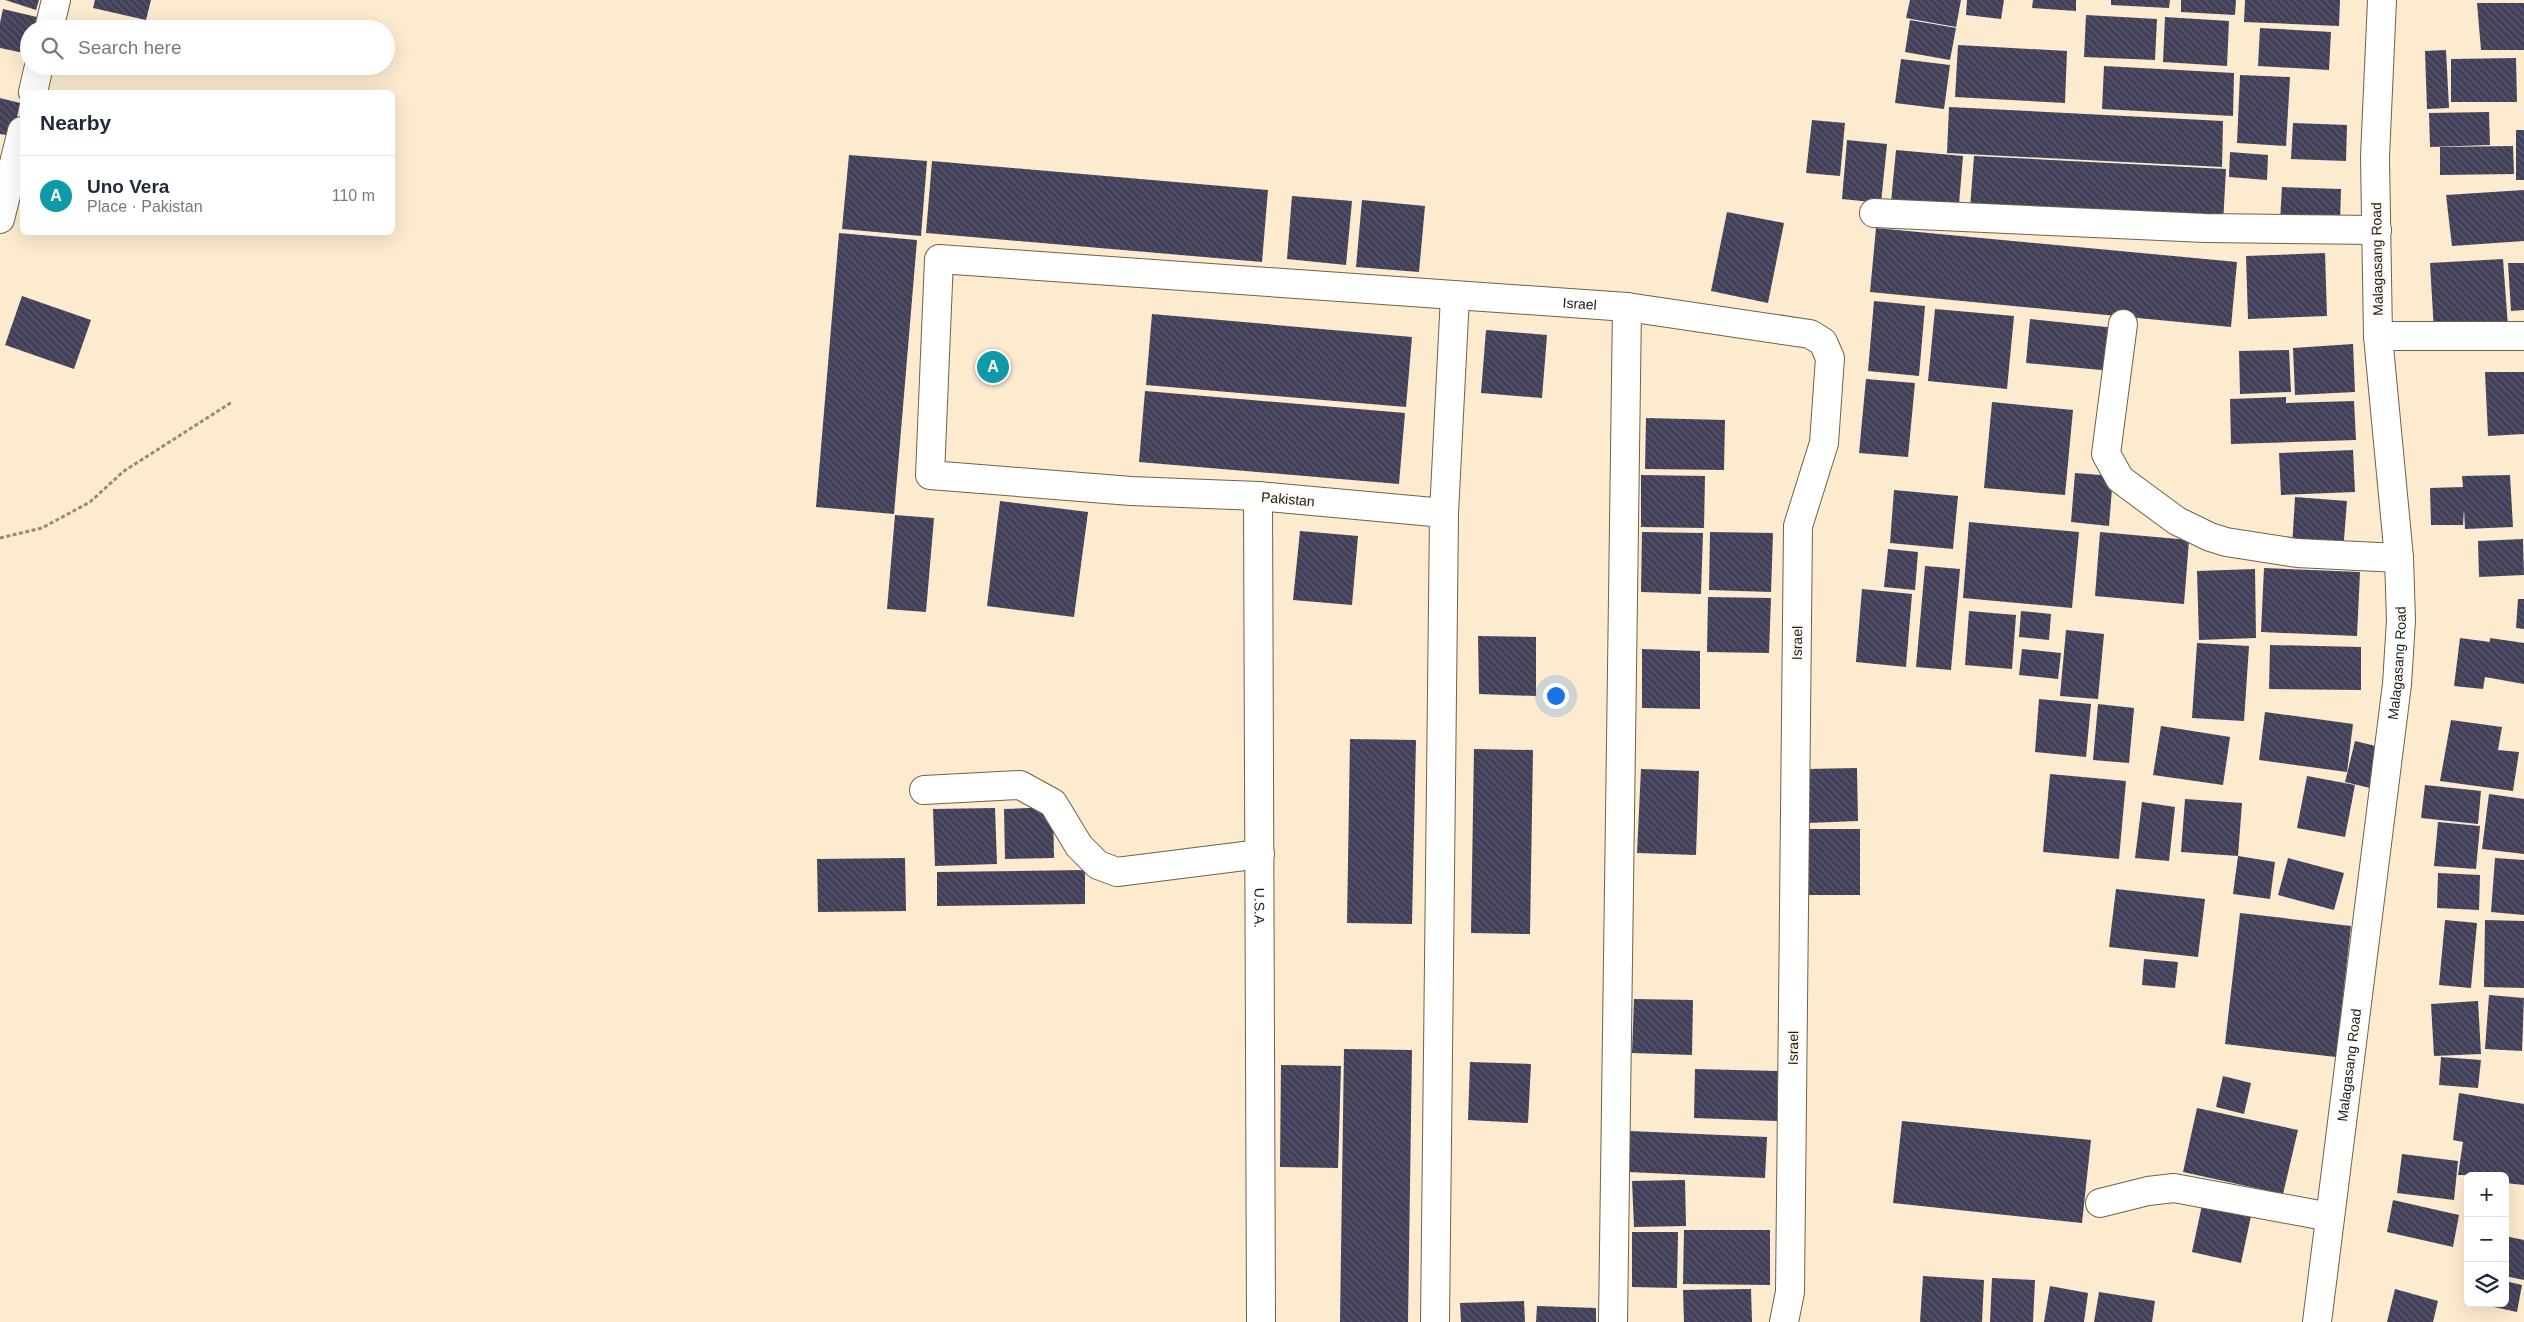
<!DOCTYPE html>
<html lang="en">
<head>
<meta charset="utf-8">
<style>
  body { margin:0; font-family:Helvetica,sans-serif; background:#f2f2f3; color:#1f2937 }
  .controls { position:absolute; right:15px; bottom:15px; display:grid; overflow:hidden; border-radius:8px; box-shadow:0 5px 20px #0002 }
  .controls button { width:45px; height:45px; display:grid; place-items:center; padding:0; border:0; border-bottom:1px solid #e0e1e3; background:#fff; color:#1f2937; font:25px sans-serif }
  .you { position:absolute; left:1555px; top:695px; width:18px; height:18px; margin:-12px; border:4px solid #fff; border-radius:50%; background:#1a73e8; box-shadow:0 0 0 8px #1a73e833 }
  .badge { display:grid; place-items:center; width:32px; height:32px; border-radius:50%; background:#695f2c; color:#fff; font-size:16px; font-weight:700 }
  .pin { position:absolute; translate:-50% -50%; border:2px solid #fff; box-shadow:0 1px 5px #0006 }
  .list { margin:0; padding:0; list-style:none }
  h2 { display:flex; justify-content:space-between; align-items:center; height:65px; margin:0; padding:0 20px; font-size:21px }
  h2 small { font-size:16px; font-weight:400; color:#747a83 }
  .list li { display:grid; grid-template-columns:32px 1fr auto; gap:15px; align-items:center; box-sizing:border-box; height:80px; padding:0 20px; border-top:1px solid #e0e1e3 }
  .list b { display:block; font-size:19px; white-space:nowrap }
  .list p { margin:0; font-size:16px; white-space:nowrap; color:#747a83 }
  .list em { font-size:16px; font-style:normal; color:#747a83 }
  .icon { flex:none; width:28px; height:28px; fill:none; stroke:currentColor; stroke-width:2; stroke-linecap:round; stroke-linejoin:round }
  .map { position:relative; flex:none; width:2524px; height:1322px; overflow:hidden }
  .search { position:absolute; background:#fff; box-shadow:0 5px 20px #0002; left:20px; top:20px; width:375px; height:55px; display:flex; align-items:center; gap:12px; box-sizing:border-box; padding:0 18px; border-radius:28px; color:#747a83; font-size:19px }
  .panel { position:absolute; background:#fff; box-shadow:0 5px 20px #0002; left:20px; top:90px; width:375px; height:145px; border-radius:8px }
  .map>svg:first-child { display:block }
  .building { fill:url(#building-back-hatch) }
  .lines { fill:none; stroke-linecap:round; stroke-linejoin:round }
  .minor-casing { stroke:#706149; stroke-width:30 }
  .major-casing { stroke:#706149; stroke-width:30 }
  .path { stroke:#978b77; stroke-width:3; stroke-dasharray:4 2.5; stroke-linecap:butt }
  .minor { stroke:#fff; stroke-width:28 }
  .major { stroke:#fff; stroke-width:28 }
  .labels { text-anchor:middle; stroke-width:5; stroke-linejoin:round; paint-order:stroke }
  .street-label { font-size:14px; fill:#211b11; stroke:#fdfaf4 }
</style>
</head>
<body>
<div class="map">
<svg width="2524" height="1322" viewBox="0 0 2524 1322">
  <defs>
    <pattern id="building-back-hatch" width="6" height="6" patternUnits="userSpaceOnUse" patternTransform="scale(1.25)"><rect width="6" height="6" fill="#424059"/><path d="M-1 5l2 2M0 0l6 6M5-1l2 2" fill="none" stroke="#5a596c"/></pattern>
  </defs>
  <rect width="100%" height="100%" fill="#fcebcf"/>
  <g class="building">
    <path d="M5,0H39L36,10Z"/>
    <path d="M95,0H151L146,20L93,8Z"/>
    <path d="M1910,0H1961L1956,27L1906,18Z"/>
    <path d="M1967,0H2004L2001,19L1966,15Z"/>
    <path d="M2033,0H2076V11L2032,8Z"/>
    <path d="M2111,0H2170L2169,8L2111,5Z"/>
    <path d="M2181,0H2236L2235,15L2181,12Z"/>
    <path d="M2245,0H2340L2339,26L2244,22Z"/>
    <path d="M2477,3H2524V50H2481Z"/>
    <path d="M3,9L41,18L39,29H29V54L0,48V23Z"/>
    <path d="M2086,15L2157,19L2155,60L2084,57Z"/>
    <path d="M2165,17L2229,21L2227,66L2163,62Z"/>
    <path d="M1910,20L1956,28L1950,60L1905,52Z"/>
    <path d="M2260,28L2331,32L2329,70L2258,66Z"/>
    <path d="M1958,45L2067,51L2065,103L1955,97Z"/>
    <path d="M2446,50L2449,108L2427,109L2425,51Z"/>
    <path d="M2516,58L2517,102H2451V59Z"/>
    <path d="M1901,59L1950,65L1944,109L1895,103Z"/>
    <path d="M2104,66L2234,73L2233,116L2102,109Z"/>
    <path d="M2240,75L2290,77L2286,146L2237,143Z"/>
    <path d="M0,98L20,103L13,136L0,134Z"/>
    <path d="M1949,107L2223,121L2222,167L1947,153Z"/>
    <path d="M2489,112L2490,145L2430,147L2429,113Z"/>
    <path d="M1812,120L1845,123L1840,176L1806,173Z"/>
    <path d="M2293,123L2347,125L2346,161L2291,159Z"/>
    <rect x="2516" y="130" width="8" height="50"/>
    <path d="M1847,140L1887,144L1881,203L1842,199Z"/>
    <path d="M2513,146L2514,174L2440,175V147Z"/>
    <path d="M1896,150L1963,156L1959,204L1891,202Z"/>
    <path d="M2230,152L2268,155L2267,180L2229,177Z"/>
    <path d="M849,155L927,161L921,236L842,229Z"/>
    <path d="M1974,156L2226,169L2223,224L1970,208Z"/>
    <path d="M932,161L1268,190L1262,262L926,233Z"/>
    <path d="M2282,187L2341,189L2340,224L2280,221Z"/>
    <path d="M2524,190V241L2452,246L2446,195Z"/>
    <path d="M1292,196L1352,201L1346,265L1287,259Z"/>
    <path d="M1362,200L1425,206L1419,272L1356,267Z"/>
    <path d="M1727,212L1784,223L1768,303L1711,291Z"/>
    <path d="M1876,228L2237,262L2231,327L1870,292Z"/>
    <path d="M839,233L917,240L894,514L816,507Z"/>
    <path d="M2325,253L2327,316L2248,319L2246,256Z"/>
    <path d="M2503,259L2508,327L2434,332L2430,263Z"/>
    <path d="M2508,263H2524V310L2511,311Z"/>
    <path d="M22,296L91,320L74,369L5,345Z"/>
    <path d="M1874,301L1925,306L1919,376L1868,371Z"/>
    <path d="M1935,309L2014,316L2007,389L1928,381Z"/>
    <path d="M1152,314L1412,337L1406,407L1146,385Z"/>
    <path d="M2030,319L2116,328L2112,371L2026,363Z"/>
    <path d="M1486,330L1547,335L1542,398L1481,393Z"/>
    <path d="M2353,344L2355,392L2295,395L2293,348Z"/>
    <path d="M2289,350L2291,392L2240,394L2239,351Z"/>
    <path d="M2485,372H2524V434L2488,436Z"/>
    <path d="M1866,379L1915,383L1908,457L1859,453Z"/>
    <path d="M1145,391L1405,413L1399,484L1139,462Z"/>
    <path d="M2286,397V403L2354,401L2356,440L2231,444L2230,399Z"/>
    <path d="M1992,402L2073,410L2065,495L1984,488Z"/>
    <path d="M1646,418L1725,420L1724,470L1645,469Z"/>
    <path d="M2353,450L2355,492L2281,495L2279,453Z"/>
    <path d="M2075,473L2113,476L2109,526L2071,522Z"/>
    <path d="M1641,475L1705,476L1704,528L1641,527Z"/>
    <path d="M2510,475L2513,527L2465,529L2464,509L2463,525H2431L2430,488L2463,487L2462,476Z"/>
    <path d="M1894,490L1958,496L1953,549L1890,543Z"/>
    <path d="M2295,497L2347,501L2343,552L2292,548Z"/>
    <path d="M1000,501L1088,512L1074,617L987,606Z"/>
    <path d="M895,515L934,518L926,612L887,609Z"/>
    <path d="M1969,522L2079,532L2072,608L1963,598Z"/>
    <path d="M1300,531L1358,536L1352,605L1293,600Z"/>
    <path d="M1642,532L1703,533L1701,594L1641,592Z"/>
    <path d="M1710,532L1773,533L1771,592L1709,590Z"/>
    <path d="M2100,532L2189,540L2184,604L2095,596Z"/>
    <path d="M2523,539L2524,575L2479,577L2478,541Z"/>
    <path d="M1888,549L1918,552L1915,590L1884,587Z"/>
    <path d="M1925,566L1960,569L1951,670L1916,667Z"/>
    <path d="M2264,568L2360,572L2357,636L2261,632Z"/>
    <path d="M2255,569L2256,638L2199,640L2197,571Z"/>
    <path d="M1862,589L1912,594L1906,667L1856,662Z"/>
    <path d="M1708,597L1771,598L1769,653L1707,652Z"/>
    <path d="M2518,599H2524V629L2516,628Z"/>
    <path d="M1969,611L2016,615L2012,669L1965,665Z"/>
    <path d="M2021,611L2051,614L2049,640L2019,637Z"/>
    <path d="M2066,630L2104,634L2098,699L2060,696Z"/>
    <path d="M1478,636L1536,637V696L1479,694Z"/>
    <path d="M2460,638L2490,642V638L2524,643V684L2485,677L2483,689L2454,686Z"/>
    <path d="M2197,643L2249,646L2244,721L2192,718Z"/>
    <path d="M2270,645L2361,647V690L2269,689Z"/>
    <path d="M1642,649L1700,651V709L1642,708Z"/>
    <path d="M2022,649L2061,653L2058,679L2019,675Z"/>
    <path d="M2039,699L2091,704L2086,757L2035,752Z"/>
    <path d="M2098,704L2134,708L2129,763L2093,760Z"/>
    <path d="M2265,712L2353,724L2347,772L2259,760Z"/>
    <path d="M2451,720L2502,727L2498,750L2519,752L2513,791L2440,781Z"/>
    <path d="M2161,726L2230,737L2223,785L2153,775Z"/>
    <path d="M1350,739L1416,740L1412,924L1347,923Z"/>
    <path d="M2355,741L2384,748L2374,789L2345,782Z"/>
    <path d="M1474,749L1533,750L1530,934L1471,933Z"/>
    <path d="M1857,768L1858,821L1808,823L1806,769Z"/>
    <path d="M1641,769L1699,771L1696,855L1637,853Z"/>
    <path d="M2050,774L2126,781L2119,859L2043,852Z"/>
    <path d="M2307,776L2355,785L2345,837L2297,828Z"/>
    <path d="M2425,785L2481,791L2478,824L2421,818Z"/>
    <path d="M2489,794L2524,799V854L2482,849Z"/>
    <path d="M2185,799L2242,803L2238,856L2181,852Z"/>
    <path d="M2142,802L2175,807L2169,861L2135,858Z"/>
    <path d="M1053,807L1054,858L1005,859L1004,809Z"/>
    <path d="M995,808L997,864L935,866L933,809Z"/>
    <path d="M2438,822L2480,826L2476,869L2434,866Z"/>
    <path d="M1807,829H1860V895H1808Z"/>
    <path d="M2238,856L2275,862L2270,899L2233,894Z"/>
    <path d="M905,858L906,911L818,912L817,859Z"/>
    <path d="M2288,858L2344,873L2334,910L2278,895Z"/>
    <path d="M2495,858L2524,860V915L2491,912Z"/>
    <path d="M1085,870V904L937,906V872Z"/>
    <path d="M2438,873L2480,875L2479,910L2437,908Z"/>
    <path d="M2116,889L2205,899L2198,957L2109,947Z"/>
    <path d="M2240,913L2351,926L2336,1057L2225,1044Z"/>
    <path d="M2445,920L2477,923L2471,988L2439,985Z"/>
    <path d="M2485,920L2524,921V988L2484,987Z"/>
    <path d="M2144,959L2178,962L2175,988L2142,985Z"/>
    <path d="M2489,995L2524,998L2522,1051L2485,1049Z"/>
    <path d="M1634,999L1693,1000L1692,1055L1632,1053Z"/>
    <path d="M2478,1001L2481,1054L2434,1056L2431,1004Z"/>
    <path d="M1344,1049L1412,1050L1408,1322H1340Z"/>
    <path d="M2441,1057L2481,1060L2478,1088L2439,1085Z"/>
    <path d="M1470,1062L1531,1064L1528,1123L1468,1120Z"/>
    <path d="M1281,1065L1341,1066L1338,1168L1280,1167Z"/>
    <path d="M1695,1069L1778,1071L1777,1121L1694,1118Z"/>
    <path d="M2223,1076L2251,1083L2244,1114L2216,1107Z"/>
    <path d="M2459,1093L2524,1104V1185L2505,1183V1176L2458,1175L2463,1142L2453,1140Z"/>
    <path d="M2197,1108L2298,1130L2283,1194L2183,1172Z"/>
    <path d="M1902,1121L2091,1140L2082,1223L1893,1203Z"/>
    <path d="M1630,1131L1767,1137L1765,1178L1628,1172Z"/>
    <path d="M2402,1154L2458,1161L2454,1200L2397,1193Z"/>
    <path d="M1685,1180L1686,1226L1634,1227L1632,1181Z"/>
    <path d="M2393,1200L2459,1215L2453,1247L2387,1232Z"/>
    <path d="M2202,1205L2251,1216L2241,1263L2192,1252Z"/>
    <path d="M1684,1230H1770V1285L1683,1284Z"/>
    <path d="M1632,1232H1678L1677,1288L1632,1287Z"/>
    <path d="M2505,1236L2524,1240V1280L2505,1276Z"/>
    <path d="M1923,1276L1984,1280L1982,1322H1920Z"/>
    <path d="M1992,1278L2035,1280L2033,1322H1990Z"/>
    <path d="M2505,1281L2522,1285L2517,1312L2480,1304L2505,1303Z"/>
    <path d="M2050,1286L2088,1293L2084,1322H2044Z"/>
    <path d="M1751,1289L1752,1322H1684L1683,1290Z"/>
    <path d="M2395,1289L2438,1301L2433,1322H2387Z"/>
    <path d="M2099,1292L2155,1301L2152,1322H2094Z"/>
    <path d="M1524,1301L1525,1322H1461L1460,1303Z"/>
    <path d="M1537,1306L1596,1308V1322H1536Z"/>
  </g>
  <g class="lines">
    <defs>
      <g id="minor">
        <path d="M49,29L56,0"/>
        <path d="M33,92L39,66"/>
        <path d="M1874,213L2205,228L2377,230"/>
        <path d="M0,219L22,131"/>
        <path d="M2123,324L2106,454L2120,479L2177,521L2210,537L2226,542L2297,553L2399,558"/>
        <path d="M2378,336H2524"/>
        <path id="s1" d="M1258,496L1261,1322"/>
        <path id="s2" d="M1444,513L1258,496L1131,491L930,475L939,259L1627,307L1810,334L1823,342L1830,358L1824,443L1798,526L1790,1292L1784,1322"/>
        <path d="M924,790L1020,785L1053,803L1079,846L1098,865L1117,872L1260,854"/>
        <path d="M2100,1203L2148,1191L2174,1188L2330,1217"/>
        <path d="M1435,1322L1444,513L1455,296"/>
        <path d="M1613,1322L1627,307"/>
      </g>
      <g id="major">
        <path id="s3" d="M2317,1322L2397,684L2401,620L2399,558L2378,336L2375,157L2382,0"/>
      </g>
    </defs>
    <use href="#minor" class="minor-casing"/>
    <use href="#major" class="major-casing"/>
    <path class="path" d="M0,538L42,528L90,502L124,471L232,402"/>
    <use href="#minor" class="minor"/>
    <use href="#major" class="major"/>
  </g>
  <g class="labels">
    <g class="street-label">
      <text transform="translate(2377 259) rotate(-91)" y="5">Malagasang Road</text>
      <text dy="5" stroke="none"><textPath href="#s2" startOffset="1374">Israel</textPath></text>
      <text transform="translate(1288 499) rotate(5)" y="5">Pakistan</text>
      <text transform="translate(1797 643) rotate(-89)" y="5">Israel</text>
      <text dy="5" stroke="none"><textPath href="#s3" startOffset="664">Malagasang Road</textPath></text>
      <text dy="5" stroke="none"><textPath href="#s1" startOffset="412">U.S.A.</textPath></text>
      <text transform="translate(1793 1048) rotate(-89)" y="5">Israel</text>
      <text dy="5" stroke="none"><textPath href="#s3" startOffset="259">Malagasang Road</textPath></text>
    </g>
  </g>
</svg>
<div class="controls">
<button>+</button>
<button>−</button>
<button><svg class="icon" aria-label="layers" viewBox="0 0 24 24"><path d="M12 4l9 5-9 5-9-5zM3 14l9 5 9-5"/></svg></button>
</div>
<div class="you"></div>
<div class="pin badge" style="left:993px;top:367px;background:#0f9aa8">A</div>
<div class="search"><svg class="icon" aria-label="search" viewBox="0 0 24 24"><circle cx="10" cy="10" r="6"/><path d="M15 15l6 6"/></svg>Search here</div>
<section class="panel">
<h2>Nearby<small></small></h2>
<ul class="list">
<li><span class="badge" style="background:#0f9aa8">A</span><div><b>Uno Vera</b><p>Place · Pakistan</p></div><em>110 m</em></li>
</ul>
</section>
</div>
</body>
</html>
